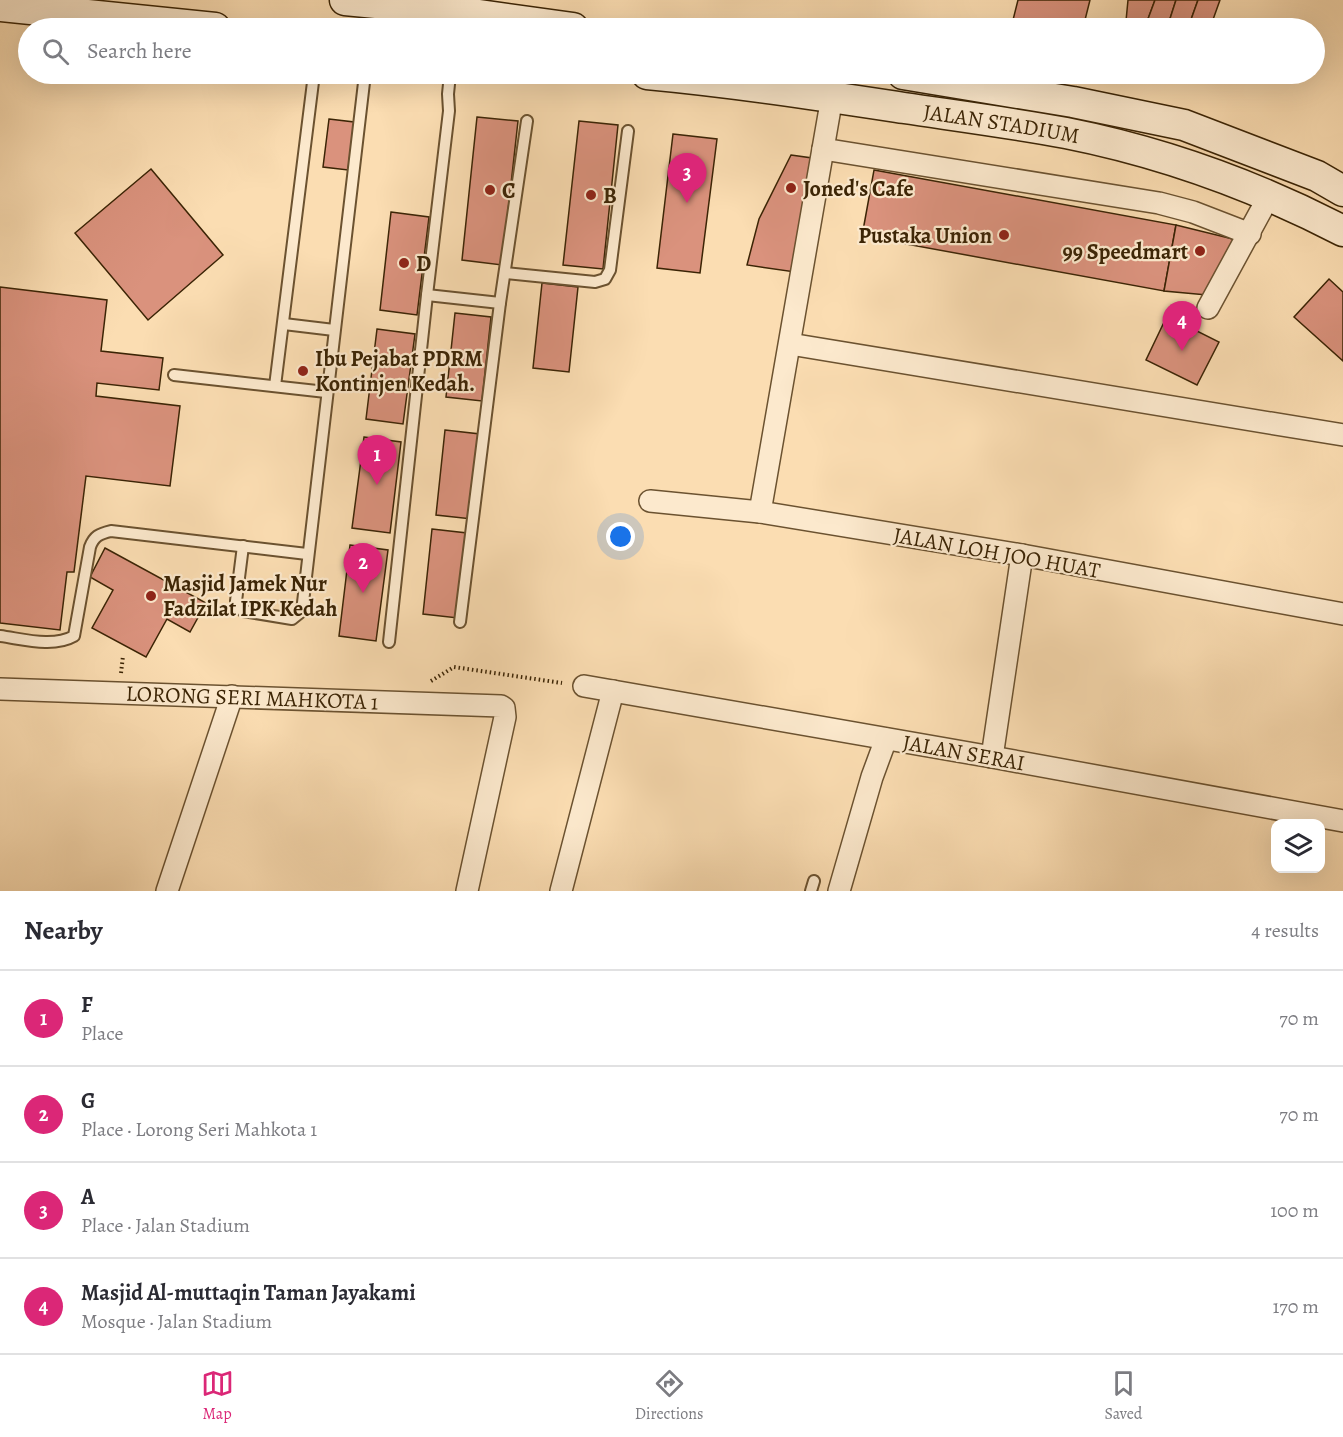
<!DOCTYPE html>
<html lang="en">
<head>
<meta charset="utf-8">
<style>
  body { margin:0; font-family:Alegreya,serif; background:#f7f7f7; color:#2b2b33 }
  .controls { position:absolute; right:18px; bottom:18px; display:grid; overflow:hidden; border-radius:12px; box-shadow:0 6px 24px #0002 }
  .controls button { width:54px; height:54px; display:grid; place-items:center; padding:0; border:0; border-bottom:2px solid #e1e1e2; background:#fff; color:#2b2b33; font:30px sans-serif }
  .you { position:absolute; left:621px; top:537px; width:21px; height:21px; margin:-15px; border:4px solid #fff; border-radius:50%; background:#1a73e8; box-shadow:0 0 0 9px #1a73e833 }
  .badge { display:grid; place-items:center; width:39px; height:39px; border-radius:50%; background:#db2777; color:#fff; font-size:20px; font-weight:700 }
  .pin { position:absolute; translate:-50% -50px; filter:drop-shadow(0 2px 3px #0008) }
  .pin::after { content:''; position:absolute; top:32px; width:21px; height:18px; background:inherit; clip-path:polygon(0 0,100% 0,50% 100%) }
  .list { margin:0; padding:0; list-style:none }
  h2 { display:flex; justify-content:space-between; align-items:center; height:78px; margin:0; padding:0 24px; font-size:26px }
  h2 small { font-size:20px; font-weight:400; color:#7c7c81 }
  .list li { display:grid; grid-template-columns:39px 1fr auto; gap:18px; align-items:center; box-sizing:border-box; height:96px; padding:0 24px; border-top:2px solid #e1e1e2 }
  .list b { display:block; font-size:22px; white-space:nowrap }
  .list p { margin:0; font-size:20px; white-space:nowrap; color:#7c7c81 }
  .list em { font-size:20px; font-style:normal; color:#7c7c81 }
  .icon { flex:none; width:33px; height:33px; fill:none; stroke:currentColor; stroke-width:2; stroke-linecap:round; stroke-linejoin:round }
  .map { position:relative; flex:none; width:1343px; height:891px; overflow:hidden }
  .search { position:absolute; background:#fff; box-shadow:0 6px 24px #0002; left:18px; right:18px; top:18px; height:66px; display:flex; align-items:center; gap:15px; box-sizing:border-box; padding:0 21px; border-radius:33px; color:#7c7c81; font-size:22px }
  .sheet { height:462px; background:#fff }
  nav { display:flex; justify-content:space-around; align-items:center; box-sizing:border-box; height:84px; border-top:2px solid #e1e1e2; background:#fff; font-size:16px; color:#7c7c81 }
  nav a { display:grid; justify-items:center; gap:3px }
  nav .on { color:#db2777 }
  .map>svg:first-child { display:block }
  .building { fill:#da927d; stroke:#3b2405; stroke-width:1.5 }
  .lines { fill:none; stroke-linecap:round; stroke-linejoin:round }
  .service-casing { stroke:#6b5230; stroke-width:14 }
  .minor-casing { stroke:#6b5230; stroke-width:24 }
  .secondary-casing { stroke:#3b2405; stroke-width:33 }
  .path { stroke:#3b2405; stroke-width:4; stroke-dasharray:1.5 3; stroke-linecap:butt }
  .service { stroke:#fce9cd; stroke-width:10 }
  .minor { stroke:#fce9cd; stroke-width:21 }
  .secondary { stroke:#fce9cd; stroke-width:30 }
  .poi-dot { fill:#8f2418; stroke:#fce9cd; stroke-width:2 }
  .labels { text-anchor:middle; stroke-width:4.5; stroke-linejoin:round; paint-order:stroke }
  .street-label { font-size:22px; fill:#3b2405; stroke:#fce9cd }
  .poi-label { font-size:22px; font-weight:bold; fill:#3b2405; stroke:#fce9cd; text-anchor:start }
</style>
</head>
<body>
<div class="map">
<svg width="1343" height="891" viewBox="0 0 1343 891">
  <rect width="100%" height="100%" fill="#fbddb2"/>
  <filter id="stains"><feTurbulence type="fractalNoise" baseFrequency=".00333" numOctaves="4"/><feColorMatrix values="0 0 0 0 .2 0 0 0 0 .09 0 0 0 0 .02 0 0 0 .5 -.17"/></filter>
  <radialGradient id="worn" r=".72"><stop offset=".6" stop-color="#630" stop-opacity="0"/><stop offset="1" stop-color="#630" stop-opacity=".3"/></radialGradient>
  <g class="building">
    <path d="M1018,0H1090L1083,28H1011Z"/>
    <path d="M1128,0H1155L1145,27L1126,21Z"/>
    <path d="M1155,0H1176L1167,28L1145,27Z"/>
    <path d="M1176,0H1198L1188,28H1167Z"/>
    <path d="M1198,0H1220L1210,28H1188Z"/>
    <path d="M477,117L518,121L502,265L462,260Z"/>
    <path d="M329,119L354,122L348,170L323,167Z"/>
    <path d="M579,121L618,125L603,269L563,265Z"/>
    <path d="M673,134L717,139L700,273L657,268Z"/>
    <path d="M791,155L812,158L795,272L747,265L759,219Z"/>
    <path d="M151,169L223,255L148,320L75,233Z"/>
    <path d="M874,170L1176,225L1164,291L862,236Z"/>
    <path d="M391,212L429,217L417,315L380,310Z"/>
    <path d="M1176,225L1233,239L1231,250L1207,295L1164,291Z"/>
    <path d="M1329,279L1343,292V361L1294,317Z"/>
    <path d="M542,283L578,287L569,372L533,368Z"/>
    <path d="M0,287L107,300L101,351L163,358L159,390L97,383L96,396L180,406L170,486L86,476L74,572H67L60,630L0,623Z"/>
    <path d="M455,313L491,317L482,401L446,397Z"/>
    <path d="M1167,316L1219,342L1197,385L1146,360Z"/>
    <path d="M377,329L415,334L403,424L366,419Z"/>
    <path d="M445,430L480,434L472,519L436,515Z"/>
    <path d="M364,437L401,442L390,533L352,528Z"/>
    <path d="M432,529L467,533L458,618L423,614Z"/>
    <path d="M350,545L388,550L376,641L339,636Z"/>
    <path d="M105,548L206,603L190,632L167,619L146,657L92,628L113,590L90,577Z"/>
  </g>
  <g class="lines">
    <defs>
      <g id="service">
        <path d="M505,273L595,282L605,279L610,270L628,131"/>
        <path d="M427,295L500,303L460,622"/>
        <path d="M500,303L527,121"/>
        <path d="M284,324L334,330"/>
        <path d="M174,375L326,392"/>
        <path d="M275,386L314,74"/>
        <path d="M243,546L236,601L238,607L243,611L292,619L302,611L365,74"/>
        <path d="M0,636C23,639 53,648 74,636L90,547C94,536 99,534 111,531L307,554"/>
        <path d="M389,642L427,295L449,111L448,94L450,74"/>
        <path d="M811,891L814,881"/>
      </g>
      <g id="minor">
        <path d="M823,149L1159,203L1193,212L1250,234"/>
        <path d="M1208,308L1269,196"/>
        <path d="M790,344L1343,435"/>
        <path d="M650,501L760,512L1022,555L1343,614"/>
        <path d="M760,512L832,97"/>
        <path d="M584,686L992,757L1343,821"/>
        <path d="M0,689L501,706L504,708L505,717L467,891"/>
        <path d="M992,757L1022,555"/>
        <path d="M167,891L232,696"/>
        <path d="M561,891L613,691"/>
        <path d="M839,891L872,777L886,739"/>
      </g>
      <g id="secondary">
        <path d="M345,0L428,8L573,28"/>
        <path d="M0,6L215,28"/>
        <path id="s1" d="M647,74C733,82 818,95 904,108C958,116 1012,123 1066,133C1162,152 1256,186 1343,231"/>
        <path d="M903,74L1073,102L1184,125L1317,176L1343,191"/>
      </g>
    </defs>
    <use href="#service" class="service-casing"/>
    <use href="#minor" class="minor-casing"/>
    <use href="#secondary" class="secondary-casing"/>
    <g class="path">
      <path d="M121,673L123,656"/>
      <path d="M431,681L454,667L562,683"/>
    </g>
    <use href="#service" class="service"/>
    <use href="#minor" class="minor"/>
    <use href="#secondary" class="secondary"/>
  </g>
  <g class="poi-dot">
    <circle cx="791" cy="188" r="6"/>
    <circle cx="490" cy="190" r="6"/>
    <circle cx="591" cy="195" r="6"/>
    <circle cx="1004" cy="235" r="6"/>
    <circle cx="1200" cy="251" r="6"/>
    <circle cx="404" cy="263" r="6"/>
    <circle cx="303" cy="371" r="6"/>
    <circle cx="151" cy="596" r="6"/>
  </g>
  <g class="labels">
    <g class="street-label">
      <text dy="8" stroke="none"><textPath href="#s1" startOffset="358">JALAN STADIUM</textPath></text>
      <text transform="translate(997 552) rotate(10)" y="8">JALAN LOH JOO HUAT</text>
      <text transform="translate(252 697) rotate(2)" y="8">LORONG SERI MAHKOTA 1</text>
      <text transform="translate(964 752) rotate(10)" y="8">JALAN SERAI</text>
    </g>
    <g class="poi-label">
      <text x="803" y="196">Joned's Cafe</text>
      <text x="502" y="198">C</text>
      <text x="603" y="203">B</text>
      <text x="992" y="243" text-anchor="end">Pustaka Union</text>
      <text x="1188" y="259" text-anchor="end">99 Speedmart</text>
      <text x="416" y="271">D</text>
      <text x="315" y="366">Ibu Pejabat PDRM<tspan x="315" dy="25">Kontinjen Kedah.</tspan></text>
      <text x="163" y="591">Masjid Jamek Nur<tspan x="163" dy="25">Fadzilat IPK Kedah</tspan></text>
    </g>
  </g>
  <rect width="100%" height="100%" filter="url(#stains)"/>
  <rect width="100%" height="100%" fill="url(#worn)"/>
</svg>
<div class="controls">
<button><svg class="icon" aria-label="layers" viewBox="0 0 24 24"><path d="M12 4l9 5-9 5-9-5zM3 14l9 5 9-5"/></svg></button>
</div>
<div class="you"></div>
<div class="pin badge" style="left:377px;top:485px">1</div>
<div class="pin badge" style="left:363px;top:593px">2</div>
<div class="pin badge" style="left:687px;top:203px">3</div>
<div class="pin badge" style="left:1182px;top:351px">4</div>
<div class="search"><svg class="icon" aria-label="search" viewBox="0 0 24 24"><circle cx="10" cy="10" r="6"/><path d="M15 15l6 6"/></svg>Search here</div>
</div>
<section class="sheet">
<h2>Nearby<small>4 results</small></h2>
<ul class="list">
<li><span class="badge">1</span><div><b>F</b><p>Place</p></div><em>70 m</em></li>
<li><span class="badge">2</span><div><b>G</b><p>Place · Lorong Seri Mahkota 1</p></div><em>70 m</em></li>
<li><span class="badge">3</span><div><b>A</b><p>Place · Jalan Stadium</p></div><em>100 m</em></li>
<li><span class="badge">4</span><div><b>Masjid Al-muttaqin Taman Jayakami</b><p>Mosque · Jalan Stadium</p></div><em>170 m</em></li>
</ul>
</section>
<nav>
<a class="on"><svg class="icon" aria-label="map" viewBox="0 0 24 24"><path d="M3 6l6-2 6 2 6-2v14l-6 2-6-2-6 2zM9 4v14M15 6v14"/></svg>Map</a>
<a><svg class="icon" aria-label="directions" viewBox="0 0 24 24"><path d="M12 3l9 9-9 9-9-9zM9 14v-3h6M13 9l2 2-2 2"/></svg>Directions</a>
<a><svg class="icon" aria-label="saved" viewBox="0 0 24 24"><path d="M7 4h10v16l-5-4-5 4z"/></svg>Saved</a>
</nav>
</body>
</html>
